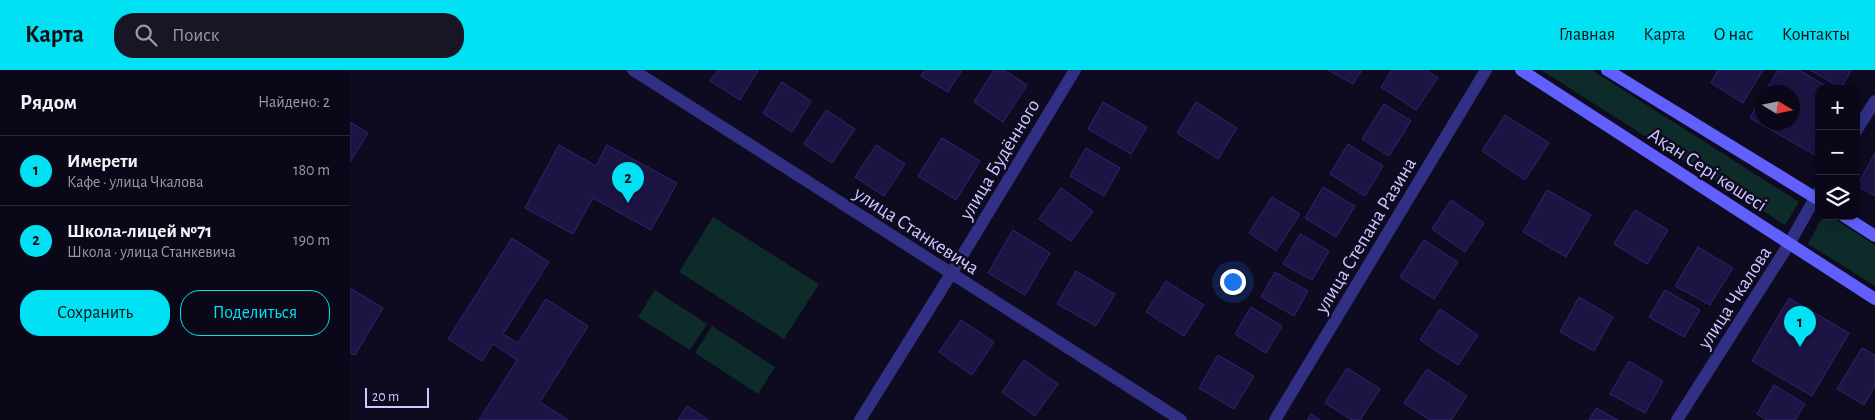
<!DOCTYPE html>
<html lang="ru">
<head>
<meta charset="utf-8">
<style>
  body { margin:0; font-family:"Alegreya Sans",sans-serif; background:#181625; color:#f1f3f6 }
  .controls { position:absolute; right:15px; top:15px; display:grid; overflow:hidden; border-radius:10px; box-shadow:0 2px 12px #0003 }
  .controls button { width:45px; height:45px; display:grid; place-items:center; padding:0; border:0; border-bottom:1px solid #2a2937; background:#0a0818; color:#f1f3f6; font:25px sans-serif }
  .compass { position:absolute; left:1405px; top:15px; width:45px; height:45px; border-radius:50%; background:#0a0818; box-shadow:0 2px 12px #0003; rotate:100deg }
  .scale { position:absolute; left:15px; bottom:12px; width:64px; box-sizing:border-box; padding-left:5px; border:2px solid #cec9ff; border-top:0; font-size:14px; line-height:18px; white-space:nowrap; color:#cec9ff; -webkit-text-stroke:4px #0e0a20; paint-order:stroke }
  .you { position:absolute; left:882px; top:211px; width:18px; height:18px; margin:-12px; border:4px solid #fff; border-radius:50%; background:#1a73e8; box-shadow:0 0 0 8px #1a73e833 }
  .badge { display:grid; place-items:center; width:32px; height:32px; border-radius:50%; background:#00e1f4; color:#111; font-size:16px; font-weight:700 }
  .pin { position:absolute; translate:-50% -41px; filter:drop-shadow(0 1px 2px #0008) }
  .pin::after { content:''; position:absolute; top:26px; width:18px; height:15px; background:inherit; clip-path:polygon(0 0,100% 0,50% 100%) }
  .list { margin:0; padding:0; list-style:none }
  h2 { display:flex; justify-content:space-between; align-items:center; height:65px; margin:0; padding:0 20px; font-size:21px }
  h2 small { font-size:16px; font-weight:400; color:#999aa2 }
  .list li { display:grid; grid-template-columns:32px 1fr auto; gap:15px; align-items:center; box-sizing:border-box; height:70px; padding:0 20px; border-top:1px solid #2a2937 }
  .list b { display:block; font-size:19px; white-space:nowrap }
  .list p { margin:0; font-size:16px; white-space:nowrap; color:#999aa2 }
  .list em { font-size:16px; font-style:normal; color:#999aa2 }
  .actions { display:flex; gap:10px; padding:15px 20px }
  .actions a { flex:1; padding:11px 0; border:1px solid #00e1f4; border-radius:20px; text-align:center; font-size:18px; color:#00e1f4 }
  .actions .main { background:#00e1f4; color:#111 }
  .icon { flex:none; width:28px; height:28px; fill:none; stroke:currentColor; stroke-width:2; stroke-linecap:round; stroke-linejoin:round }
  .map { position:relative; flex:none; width:1525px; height:350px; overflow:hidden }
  header { display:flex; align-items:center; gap:30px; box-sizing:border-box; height:70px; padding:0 25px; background:#00e1f4; color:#111 }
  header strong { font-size:24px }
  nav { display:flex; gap:28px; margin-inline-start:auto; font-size:18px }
  .search { width:350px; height:45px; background:#181625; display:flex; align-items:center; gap:12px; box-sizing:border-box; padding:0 18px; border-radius:20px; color:#999aa2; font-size:19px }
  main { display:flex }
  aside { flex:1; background:#0a0818 }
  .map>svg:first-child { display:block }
  .green { fill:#0d2b29 }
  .building { fill:#1d1443; stroke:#322472 }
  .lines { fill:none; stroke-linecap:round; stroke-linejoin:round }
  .street { stroke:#313084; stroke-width:12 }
  .secondary { stroke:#6160ff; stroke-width:12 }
  .labels { text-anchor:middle; stroke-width:5; stroke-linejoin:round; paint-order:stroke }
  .street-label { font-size:20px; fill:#cec9ff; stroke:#0e0a20 }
</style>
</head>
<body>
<header>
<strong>Карта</strong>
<div class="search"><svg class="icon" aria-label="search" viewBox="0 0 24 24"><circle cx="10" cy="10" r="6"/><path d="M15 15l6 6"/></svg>Поиск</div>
<nav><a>Главная</a><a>Карта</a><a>О нас</a><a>Контакты</a></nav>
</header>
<main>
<aside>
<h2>Рядом<small>Найдено: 2</small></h2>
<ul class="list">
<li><span class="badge">1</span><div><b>Имерети</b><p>Кафе · улица Чкалова</p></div><em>180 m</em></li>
<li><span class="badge">2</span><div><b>Школа-лицей №71</b><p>Школа · улица Станкевича</p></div><em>190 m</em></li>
</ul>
<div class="actions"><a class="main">Сохранить</a><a>Поделиться</a></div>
</aside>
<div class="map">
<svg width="1525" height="350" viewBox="0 0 1525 350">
  <rect width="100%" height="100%" fill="#0e0a20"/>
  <g class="green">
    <path d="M1191,0H1242L1449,132L1435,155Z"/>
    <path d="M1473,146H1480L1525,175V216L1458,174Z"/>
    <path d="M363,147L469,214L434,269L329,202Z"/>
    <path d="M305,220L357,254L340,280L288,247Z"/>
    <path d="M362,256L425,297L408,324L345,283Z"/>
  </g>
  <g class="building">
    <path d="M368,0H407L408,1L390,30L360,11Z"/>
    <path d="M575,0H612L598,22L571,6Z"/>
    <path d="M644,0H654L677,15L653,52L624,32Z"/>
    <path d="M978,0H1012L1003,14Z"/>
    <path d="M1042,0H1076L1088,8L1066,40L1031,17Z"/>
    <path d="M1368,0H1413L1393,33L1361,13Z"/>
    <path d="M1428,0H1449L1481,19H1469V78L1465,85L1400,48L1412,26V52H1442V22H1415Z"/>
    <path d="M1460,0H1501L1491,18Z"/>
    <path d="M432,12L461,31L442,62L413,43Z"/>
    <path d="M753,32L797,57L781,84L738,59Z"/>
    <path d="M846,32L887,58L868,89L827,63Z"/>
    <path d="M1034,34L1061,51L1039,86L1012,69Z"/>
    <path d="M476,40L505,59L482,93L454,74Z"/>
    <path d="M1155,45L1199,73L1175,110L1132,81Z"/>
    <path d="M0,52L18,63L0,92Z"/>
    <path d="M592,68L630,91L606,130L568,106Z"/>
    <path d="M998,74L1033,96L1015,126L980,104Z"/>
    <path d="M209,75L246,96L257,75L327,113L301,160L243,128L223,164L175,138Z"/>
    <path d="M526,75L555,94L534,126L505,107Z"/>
    <path d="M736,78L770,98L754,126L720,106Z"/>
    <path d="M1525,83V126L1507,116Z"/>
    <path d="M973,117L1005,136L986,167L955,148Z"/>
    <path d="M711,118L743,141L721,171L689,149Z"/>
    <path d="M1197,120L1241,145L1216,187L1173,162Z"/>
    <path d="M922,127L950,144L926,181L899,163Z"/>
    <path d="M1101,130L1134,153L1115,182L1082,159Z"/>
    <path d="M1285,140L1318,160L1297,194L1264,174Z"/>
    <path d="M663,160L700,183L675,225L638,203Z"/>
    <path d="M950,164L979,181L962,210L933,194Z"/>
    <path d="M162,168L199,192L153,264L168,273L196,229L238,256L190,332L218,350H129L167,290L143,274L132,291L98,269Z"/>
    <path d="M1074,170L1108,192L1084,229L1050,207Z"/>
    <path d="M1348,177L1383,198L1360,235L1325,216Z"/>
    <path d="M726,201L765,224L746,256L707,234Z"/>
    <path d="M925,202L958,221L944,246L911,227Z"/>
    <path d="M816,211L854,235L834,266L796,242Z"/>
    <path d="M0,218L33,238L5,285L0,283Z"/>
    <path d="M1315,220L1350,240L1334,267L1299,247Z"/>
    <path d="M1229,227L1263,247L1244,281L1210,262Z"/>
    <path d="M1439,228L1499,263L1462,326L1402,291Z"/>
    <path d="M901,237L932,256L916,283L885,264Z"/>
    <path d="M1090,239L1128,265L1108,295L1070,270Z"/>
    <path d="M611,250L644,272L622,305L589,282Z"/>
    <path d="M1512,278L1525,285V316L1514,335L1487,319Z"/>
    <path d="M868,285L904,306L884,339L849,318Z"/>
    <path d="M674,290L708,314L685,346L652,322Z"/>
    <path d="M1279,291L1313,311L1295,343L1260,324Z"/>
    <path d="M997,298L1030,319L1010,350H1002L975,333Z"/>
    <path d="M1077,299L1117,326L1101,350H1080L1054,333Z"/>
    <path d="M1424,315L1455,334L1445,350H1417L1407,344Z"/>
    <path d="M337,336L358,350H328Z"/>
    <path d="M1246,338L1268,350H1239Z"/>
    <path d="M961,344L970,350H957Z"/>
  </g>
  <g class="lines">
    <g class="street">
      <path d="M283,0L831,350"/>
      <path d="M1506,61L1525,31"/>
      <path d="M510,350L601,204L725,0"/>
      <path d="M925,350L1136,0"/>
      <path d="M1327,350L1439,174L1469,121"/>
    </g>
    <g class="secondary">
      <path d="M1171,0L1525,229"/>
      <path d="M1257,0L1469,130"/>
      <path d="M1494,146L1525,166"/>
    </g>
  </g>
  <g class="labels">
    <g class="street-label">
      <text transform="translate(649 89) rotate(-59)" y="7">улица Будённого</text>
      <text transform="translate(1358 99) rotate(33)" y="7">Ақан Сері көшесі</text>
      <text transform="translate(567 160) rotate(33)" y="7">улица Станкевича</text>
      <text transform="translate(1015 165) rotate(-59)" y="7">улица Степана Разина</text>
      <text transform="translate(1384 227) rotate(-57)" y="7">улица Чкалова</text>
    </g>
  </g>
</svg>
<div class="controls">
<button>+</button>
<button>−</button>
<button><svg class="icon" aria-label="layers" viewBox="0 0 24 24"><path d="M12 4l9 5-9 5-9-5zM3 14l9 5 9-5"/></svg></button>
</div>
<svg class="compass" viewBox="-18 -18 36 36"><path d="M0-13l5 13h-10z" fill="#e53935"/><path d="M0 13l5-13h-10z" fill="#999aa2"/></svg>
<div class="scale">20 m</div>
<div class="you"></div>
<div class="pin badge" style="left:1450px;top:277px">1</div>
<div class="pin badge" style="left:278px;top:133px">2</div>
</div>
</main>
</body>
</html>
